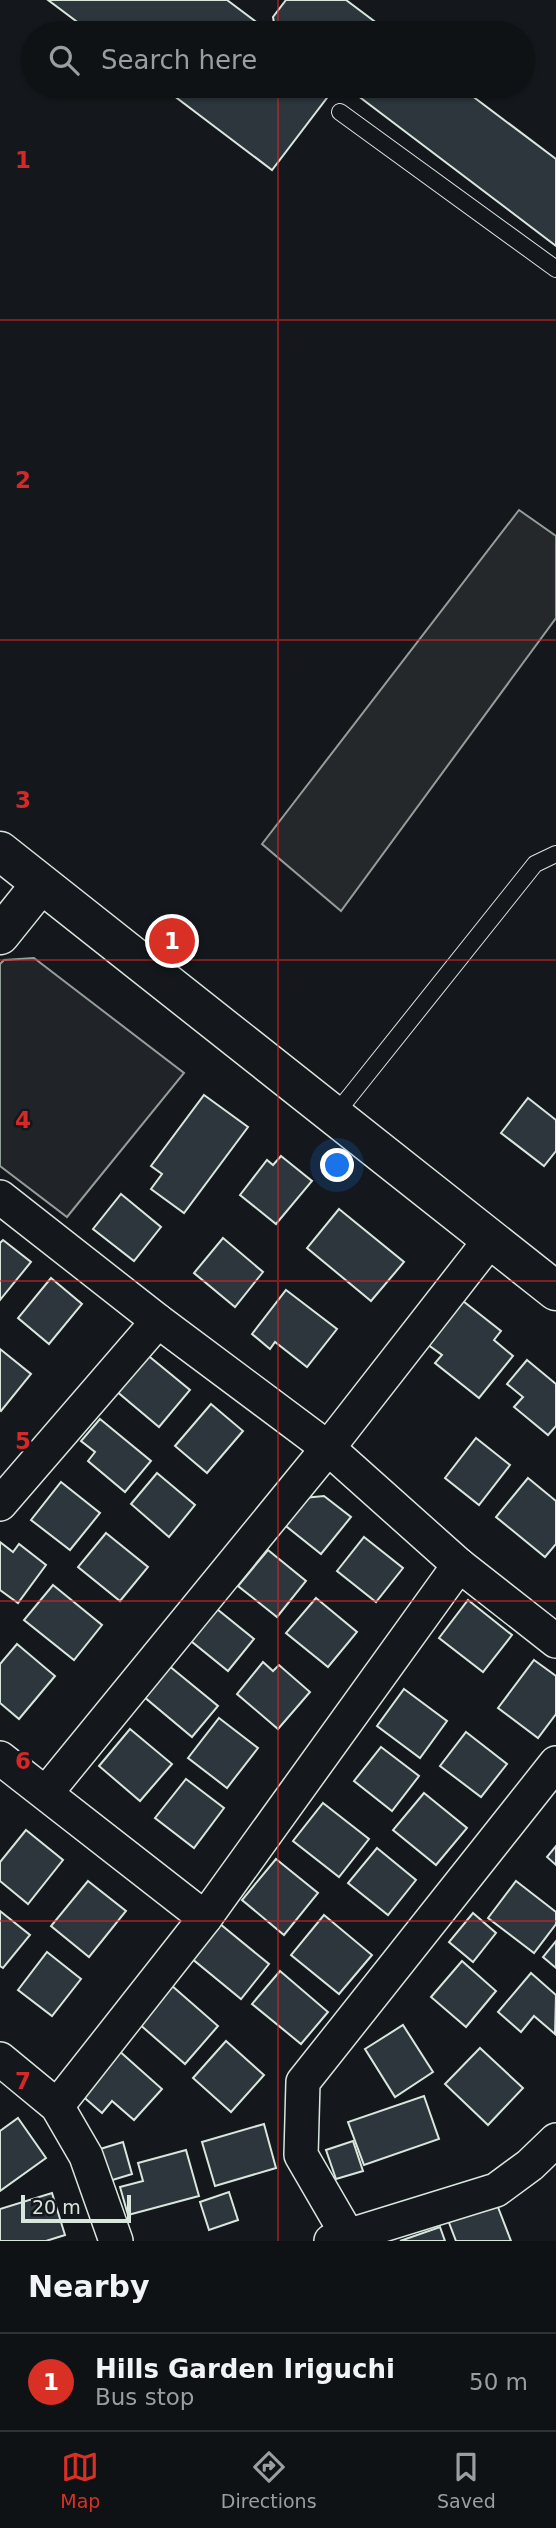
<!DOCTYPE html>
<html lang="en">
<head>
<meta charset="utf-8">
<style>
  body { margin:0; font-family:"DejaVu Sans",sans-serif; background:#181b1e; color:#f1f3f6 }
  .scale { position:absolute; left:21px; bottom:18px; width:110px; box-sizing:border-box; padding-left:7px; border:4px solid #d8e6dc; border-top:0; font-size:19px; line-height:24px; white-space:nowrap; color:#d8e6dc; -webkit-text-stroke:5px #14181c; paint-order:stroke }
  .you { position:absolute; left:338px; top:1166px; width:24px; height:24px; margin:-18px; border:5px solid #fff; border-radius:50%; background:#1a73e8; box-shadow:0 0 0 10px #1a73e833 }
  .badge { display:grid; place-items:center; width:46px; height:46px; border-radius:50%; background:#d93025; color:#fff; font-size:23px; font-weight:700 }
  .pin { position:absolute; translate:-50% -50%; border:4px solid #fff; box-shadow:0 2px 7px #0006 }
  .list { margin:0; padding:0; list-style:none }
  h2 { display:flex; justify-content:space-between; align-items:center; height:91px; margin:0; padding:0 28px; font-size:30px }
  h2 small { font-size:23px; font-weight:400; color:#9b9ea0 }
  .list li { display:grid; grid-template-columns:46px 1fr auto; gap:21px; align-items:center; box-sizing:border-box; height:98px; padding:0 28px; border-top:2px solid #2f3234 }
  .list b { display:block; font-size:26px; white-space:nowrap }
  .list p { margin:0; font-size:23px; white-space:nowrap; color:#9b9ea0 }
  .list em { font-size:23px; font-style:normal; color:#9b9ea0 }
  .icon { flex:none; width:38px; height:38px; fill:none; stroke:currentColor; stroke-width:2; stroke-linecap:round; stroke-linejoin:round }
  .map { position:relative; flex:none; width:556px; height:2241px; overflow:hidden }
  .search { position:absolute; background:#0f1215; box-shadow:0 2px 5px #0004; left:21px; right:21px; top:21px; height:77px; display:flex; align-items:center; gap:18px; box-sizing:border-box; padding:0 24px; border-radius:38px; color:#9b9ea0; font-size:26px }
  .sheet { height:189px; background:#0f1215 }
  nav { display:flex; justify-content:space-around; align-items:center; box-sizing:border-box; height:98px; border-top:2px solid #2f3234; background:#0f1215; font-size:19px; color:#9b9ea0 }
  nav a { display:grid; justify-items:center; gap:4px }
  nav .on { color:#d93025 }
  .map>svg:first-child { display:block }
  .green { fill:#202428; stroke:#939e99; stroke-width:2 }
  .parking { fill:#24282b; stroke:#939e99; stroke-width:2 }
  .building { fill:#2c363c; stroke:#d8e6dc; stroke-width:2 }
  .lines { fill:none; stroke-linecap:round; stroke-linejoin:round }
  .lane-casing { stroke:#d8e6dc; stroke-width:18 }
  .street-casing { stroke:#d8e6dc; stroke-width:36 }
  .secondary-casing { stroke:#d8e6dc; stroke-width:41 }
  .lane { stroke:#14181c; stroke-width:16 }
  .street { stroke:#14181c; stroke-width:33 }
  .secondary { stroke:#14181c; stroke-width:38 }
  .grid { fill:none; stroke:#d62828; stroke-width:2; stroke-opacity:0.55 }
  .grid-label { font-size:23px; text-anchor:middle; font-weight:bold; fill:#d62828; stroke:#14181c; stroke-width:5; stroke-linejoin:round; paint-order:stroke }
</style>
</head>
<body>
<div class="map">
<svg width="556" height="2241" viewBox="0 0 556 2241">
  <rect width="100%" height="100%" fill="#14181c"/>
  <path class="green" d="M34,958L184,1073L67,1217L0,1166V964L4,960Z"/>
  <path class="parking" d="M519,510L556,536V618L341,911L262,844Z"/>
  <g class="building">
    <path d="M48,0H227L271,33H92Z"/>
    <path d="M286,0H346L390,33H272L275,29L273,17Z"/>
    <path d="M161,86H336L272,170Z"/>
    <path d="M345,86H459L556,159V246Z"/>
    <path d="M204,1095L248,1127L184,1213L151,1189L162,1174L151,1166Z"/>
    <path d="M528,1098L556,1120V1151L544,1166L501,1133Z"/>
    <path d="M281,1156L312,1181L276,1224L240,1195L267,1160L273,1165Z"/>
    <path d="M121,1194L161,1227L134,1261L93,1229Z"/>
    <path d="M339,1209L404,1262L371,1301L307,1248Z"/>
    <path d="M223,1238L263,1272L235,1307L194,1273Z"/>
    <path d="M3,1240L31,1262L0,1300V1243Z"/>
    <path d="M51,1278L82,1304L49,1344L18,1318Z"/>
    <path d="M286,1290L337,1329L307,1367L275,1342L270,1349L252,1334Z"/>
    <path d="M463,1301L501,1331L494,1340L513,1356L479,1398L435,1363L442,1355L427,1344Z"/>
    <path d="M0,1349L31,1374L1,1411L0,1410Z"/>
    <path d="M145,1353L190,1390L159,1427L115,1390Z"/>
    <path d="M527,1360L556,1384V1426L548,1435L514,1407L523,1397L507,1384Z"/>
    <path d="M211,1404L243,1431L207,1473L175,1446Z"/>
    <path d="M100,1419L151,1461L125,1492L88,1461L95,1452L81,1441Z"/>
    <path d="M476,1438L510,1465L479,1505L445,1478Z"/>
    <path d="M157,1473L195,1505L169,1537L131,1504Z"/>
    <path d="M528,1478L556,1501V1544L545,1557L496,1517Z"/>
    <path d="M61,1482L100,1513L70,1550L31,1520Z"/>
    <path d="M324,1496L351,1517L321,1554L277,1519L293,1499Z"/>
    <path d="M106,1533L148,1567L120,1601L78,1567Z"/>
    <path d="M364,1537L403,1568L376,1602L337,1571Z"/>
    <path d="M0,1542L13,1552L19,1544L46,1565L18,1603L0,1590Z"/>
    <path d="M268,1550L306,1581L277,1617L238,1586Z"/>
    <path d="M53,1585L102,1625L74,1660L24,1620Z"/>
    <path d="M316,1598L357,1632L328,1667L286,1633Z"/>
    <path d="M468,1600L512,1635L483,1672L439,1638Z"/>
    <path d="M212,1605L254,1639L228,1671L186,1637Z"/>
    <path d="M17,1644L55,1676L19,1719L0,1703V1664Z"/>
    <path d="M534,1660L556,1676V1714L538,1738L498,1708Z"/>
    <path d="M263,1662L273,1671L279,1665L310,1692L278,1729L237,1694Z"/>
    <path d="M168,1665L218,1706L192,1737L143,1696Z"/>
    <path d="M404,1689L447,1721L420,1758L377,1726Z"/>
    <path d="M219,1718L258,1748L227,1788L188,1758Z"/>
    <path d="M130,1729L172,1764L140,1801L99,1766Z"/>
    <path d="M466,1732L507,1764L481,1797L440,1766Z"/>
    <path d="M381,1747L419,1776L392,1811L354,1781Z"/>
    <path d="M186,1779L224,1808L194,1848L155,1818Z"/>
    <path d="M424,1793L467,1828L436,1865L393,1830Z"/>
    <path d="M323,1803L369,1839L339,1877L293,1841Z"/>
    <path d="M26,1830L63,1860L28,1904L0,1881V1862Z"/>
    <path d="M556,1846V1865L547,1857Z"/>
    <path d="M377,1848L416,1880L388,1915L348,1883Z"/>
    <path d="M276,1859L318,1893L284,1935L242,1900Z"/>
    <path d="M88,1881L126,1911L89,1957L51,1926Z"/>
    <path d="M516,1881L556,1912V1924L534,1953L488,1918Z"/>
    <path d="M0,1911L30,1935L3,1968L0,1966Z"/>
    <path d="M473,1913L496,1933L473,1962L449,1942Z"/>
    <path d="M324,1915L372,1955L339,1994L291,1955Z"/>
    <path d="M214,1919L269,1964L241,1999L185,1953Z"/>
    <path d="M556,1941V1968L543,1957Z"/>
    <path d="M47,1952L81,1979L52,2016L18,1990Z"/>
    <path d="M462,1961L496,1991L466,2027L431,1997Z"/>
    <path d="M280,1971L328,2012L301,2044L252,2004Z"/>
    <path d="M531,1973L556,1995L555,2034L534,2016L521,2032L498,2012Z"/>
    <path d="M171,1985L218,2026L185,2064L138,2023Z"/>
    <path d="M403,2025L433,2072L395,2097L365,2049Z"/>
    <path d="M226,2041L264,2075L231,2112L193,2078Z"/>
    <path d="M480,2048L523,2088L488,2125L445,2084Z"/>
    <path d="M117,2049L162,2089L134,2120L112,2101L102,2113L79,2093Z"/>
    <path d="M424,2096L439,2139L364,2165L348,2122Z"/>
    <path d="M18,2118L46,2158L0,2191V2131Z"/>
    <path d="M264,2124L276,2168L215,2186L202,2142Z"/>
    <path d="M353,2141L363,2171L336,2179L326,2150Z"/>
    <path d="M123,2142L132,2174L106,2182L97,2150Z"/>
    <path d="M186,2150L199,2196L128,2215L120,2187L143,2181L138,2163Z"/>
    <path d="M229,2192L238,2220L209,2230L200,2202Z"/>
    <path d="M52,2193L65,2235L46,2241H0V2209Z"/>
    <path d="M496,2202L511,2241H456L448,2220Z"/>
    <path d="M440,2227L445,2241H400Z"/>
  </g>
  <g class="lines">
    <defs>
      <g id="lane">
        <path d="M340,112L556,269"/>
        <path d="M334,1116L535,864L556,854"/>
      </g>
      <g id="street">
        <path d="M0,1197L158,1321L328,1448L459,1565L556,1641"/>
        <path d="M0,1504L158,1321"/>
        <path d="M0,1758L205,1918"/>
        <path d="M46,1793L328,1448L491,1239"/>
        <path d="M0,2059L57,2106L86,2156L116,2241"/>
        <path d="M57,2106L205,1918L459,1565"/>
        <path d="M348,2236L301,2155L303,2082L556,1763"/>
        <path d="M331,2241L496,2190L530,2165L556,2140"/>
      </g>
      <g id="secondary">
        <path d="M0,851L556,1291"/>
        <path d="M0,935L41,884"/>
      </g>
    </defs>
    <use href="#lane" class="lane-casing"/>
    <use href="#street" class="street-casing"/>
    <use href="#secondary" class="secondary-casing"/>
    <use href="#lane" class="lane"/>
    <use href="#street" class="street"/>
    <use href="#secondary" class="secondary"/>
  </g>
  <path class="grid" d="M278,0V33M278,86V2241M0,320H556M0,640H556M0,960H556M0,1281H556M0,1601H556M0,1921H556"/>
  <g class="grid-label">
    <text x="23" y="168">1</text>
    <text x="23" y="488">2</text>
    <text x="23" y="808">3</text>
    <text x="23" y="1128">4</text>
    <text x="23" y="1449">5</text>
    <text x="23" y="1769">6</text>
    <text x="23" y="2089">7</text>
  </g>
</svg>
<div class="scale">20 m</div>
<div class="you"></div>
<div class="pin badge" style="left:172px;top:941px">1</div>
<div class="search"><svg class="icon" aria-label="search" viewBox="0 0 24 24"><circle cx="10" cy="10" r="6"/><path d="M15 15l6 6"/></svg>Search here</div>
</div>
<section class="sheet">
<h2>Nearby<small></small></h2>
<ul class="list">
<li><span class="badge">1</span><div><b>Hills Garden Iriguchi</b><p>Bus stop</p></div><em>50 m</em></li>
</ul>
</section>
<nav>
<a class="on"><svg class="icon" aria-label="map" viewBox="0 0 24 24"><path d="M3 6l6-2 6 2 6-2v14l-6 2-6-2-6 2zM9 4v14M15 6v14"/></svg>Map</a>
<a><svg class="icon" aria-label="directions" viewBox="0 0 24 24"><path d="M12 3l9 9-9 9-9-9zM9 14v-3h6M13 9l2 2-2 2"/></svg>Directions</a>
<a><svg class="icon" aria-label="saved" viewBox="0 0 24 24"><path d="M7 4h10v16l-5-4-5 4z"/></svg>Saved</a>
</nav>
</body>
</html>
